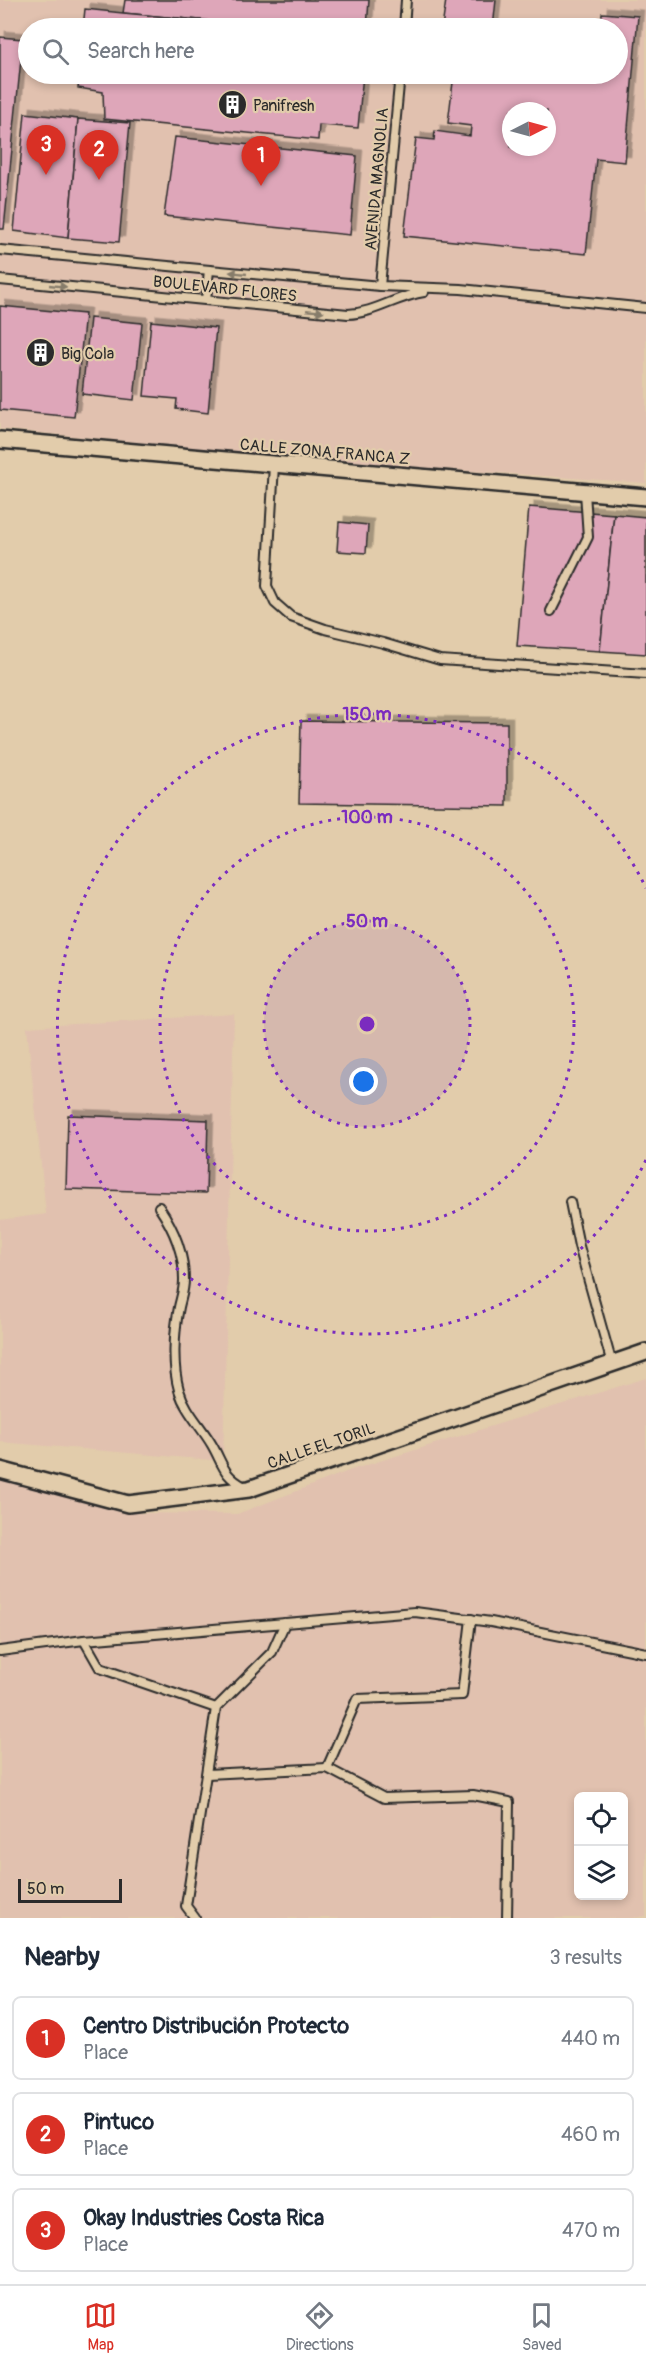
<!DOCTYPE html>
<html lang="en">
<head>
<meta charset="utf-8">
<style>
  body { margin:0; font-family:Pangolin,sans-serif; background:#f6f6f7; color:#1f2937 }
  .controls { position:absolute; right:18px; bottom:18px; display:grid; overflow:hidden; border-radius:9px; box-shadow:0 3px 9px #0003 }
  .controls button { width:54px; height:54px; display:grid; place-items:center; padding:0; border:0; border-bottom:2px solid #e0e1e3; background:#fff; color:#1f2937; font:30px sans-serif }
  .compass { position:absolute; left:502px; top:102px; width:54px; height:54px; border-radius:50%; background:#fff; box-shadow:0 3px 9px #0003; rotate:84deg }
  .scale { position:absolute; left:18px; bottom:15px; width:104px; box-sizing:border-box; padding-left:6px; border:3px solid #2b2b2b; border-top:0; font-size:16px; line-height:21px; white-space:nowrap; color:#2b2b2b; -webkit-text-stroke:4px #e2ccab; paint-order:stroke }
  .you { position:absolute; left:364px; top:1082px; width:21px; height:21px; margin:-15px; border:4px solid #fff; border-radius:50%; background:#1a73e8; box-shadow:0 0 0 9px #1a73e833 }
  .badge { display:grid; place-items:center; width:39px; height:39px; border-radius:50%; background:#d93025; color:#fff; font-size:20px; font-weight:700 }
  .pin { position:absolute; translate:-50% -50px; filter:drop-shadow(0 2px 3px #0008) }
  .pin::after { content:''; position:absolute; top:32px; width:21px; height:18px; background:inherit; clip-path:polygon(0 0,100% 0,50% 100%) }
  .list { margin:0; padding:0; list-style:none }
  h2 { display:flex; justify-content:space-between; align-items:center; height:78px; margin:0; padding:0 24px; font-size:26px }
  h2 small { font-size:20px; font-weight:400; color:#747a83 }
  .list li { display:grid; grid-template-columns:39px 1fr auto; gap:18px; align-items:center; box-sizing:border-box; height:84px; margin:0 12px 12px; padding:0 12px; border:2px solid #e0e1e3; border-radius:9px }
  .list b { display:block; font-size:22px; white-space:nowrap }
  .list p { margin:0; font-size:20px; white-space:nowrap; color:#747a83 }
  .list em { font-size:20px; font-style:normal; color:#747a83 }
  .icon { flex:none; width:33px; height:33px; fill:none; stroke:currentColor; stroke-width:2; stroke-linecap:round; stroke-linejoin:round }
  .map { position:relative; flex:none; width:646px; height:1918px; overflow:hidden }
  .search { position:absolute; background:#fff; box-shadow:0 3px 9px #0003; left:18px; right:18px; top:18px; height:66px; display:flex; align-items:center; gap:15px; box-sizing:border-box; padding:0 21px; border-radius:33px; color:#747a83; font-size:22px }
  .sheet { height:366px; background:#fff }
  nav { display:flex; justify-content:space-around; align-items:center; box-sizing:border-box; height:84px; border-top:2px solid #e0e1e3; background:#fff; font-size:16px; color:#747a83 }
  nav a { display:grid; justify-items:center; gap:3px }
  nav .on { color:#d93025 }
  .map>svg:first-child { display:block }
  .built { fill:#e1c1af; fill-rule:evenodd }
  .building { fill:#dea6b9; stroke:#2b2b2b; stroke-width:1.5; fill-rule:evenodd; filter:url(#shadow) }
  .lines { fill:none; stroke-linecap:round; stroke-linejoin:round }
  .lane-casing { stroke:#2b2b2b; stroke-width:12 }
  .street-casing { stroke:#2b2b2b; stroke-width:20 }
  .lane { stroke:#e2ccab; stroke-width:8 }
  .street { stroke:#e2ccab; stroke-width:15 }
  .oneway { fill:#867c6b }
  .ring { fill:none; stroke:#7b2cbf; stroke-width:3; stroke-dasharray:3 6 }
  .labels { text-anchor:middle; stroke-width:4.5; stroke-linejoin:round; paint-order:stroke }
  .poi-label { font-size:16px; fill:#2b2b2b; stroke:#e2ccab; text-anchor:start }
  .street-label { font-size:16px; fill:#2b2b2b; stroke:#e2ccab }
  .centre { fill:#7b2cbf; stroke:#e2ccab; stroke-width:3 }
  .ring-label { font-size:18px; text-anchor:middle; font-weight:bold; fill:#7b2cbf; stroke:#e2ccab; stroke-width:4.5; stroke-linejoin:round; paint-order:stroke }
</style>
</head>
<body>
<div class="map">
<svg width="646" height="1918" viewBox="0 0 646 1918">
  <defs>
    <filter id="shadow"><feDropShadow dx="5.5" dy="-5.5" stdDeviation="0" flood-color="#0004"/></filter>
  </defs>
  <rect width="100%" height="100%" fill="#e2ccab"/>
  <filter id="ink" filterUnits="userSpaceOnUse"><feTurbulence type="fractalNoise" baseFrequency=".0167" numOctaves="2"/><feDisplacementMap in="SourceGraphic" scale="12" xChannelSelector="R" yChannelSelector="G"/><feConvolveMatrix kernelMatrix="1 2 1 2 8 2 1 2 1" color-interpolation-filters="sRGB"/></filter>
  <g filter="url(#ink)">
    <g class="built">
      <path d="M0,0H646V483L340,462L0,429ZM28,28H618V74H28ZM511,111H547V147H511Z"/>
      <path d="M234,1014L223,1461L0,1442V1220L46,1214L27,1027Z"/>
      <path d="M646,1378V1916L631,1918H0V1479L124,1513L237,1514L351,1470ZM578,1796H624V1896H578Z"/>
    </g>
    <g class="building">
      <path d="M125,0H369L367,28H289L123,13Z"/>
      <path d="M446,0H496L493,28H442Z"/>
      <path d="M85,9L123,13L289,28H83Z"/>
      <path d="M602,13L638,16L625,162L596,159L586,254L404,236L416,138L434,140L435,131L470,136L471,126L448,123L454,74H618V28H601ZM511,111H547V147H511Z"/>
      <path d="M0,37L23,39L4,229H0Z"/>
      <path d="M80,74H363L358,128L319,125L318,140L104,119L103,92L78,88Z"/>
      <path d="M25,113L78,119L68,238L14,231Z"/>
      <path d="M78,119L130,123L119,242L68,238Z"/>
      <path d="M175,137L357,156L350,235L164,216Z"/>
      <path d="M0,306L85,314L74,417L0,410Z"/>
      <path d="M90,318L142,323L134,400L82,394Z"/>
      <path d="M151,321L216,328L208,413L176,409L177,399L144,396Z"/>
      <path d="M529,507L614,514L600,651L517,646Z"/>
      <path d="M614,514L646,517V654L600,651Z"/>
      <path d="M339,522L368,525L366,553L337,551Z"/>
      <path d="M301,721L507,723V806L299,803Z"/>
      <path d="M68,1115L208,1120L206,1193L66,1189Z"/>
    </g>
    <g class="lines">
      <defs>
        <g id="lane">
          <path d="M404,28L406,0"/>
          <path d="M0,250L380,286L461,289L646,308"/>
          <path d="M0,280L348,314C375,313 397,296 424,292"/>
          <path d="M380,286L400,74"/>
          <path d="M206,300L209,270"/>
          <path d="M274,465L267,586L275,603L291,617L325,629L383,643L440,660L646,674"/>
          <path d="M551,611L588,537L585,492"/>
          <path d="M570,1202L579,1246L612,1364"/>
          <path d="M159,1207C174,1229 184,1254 184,1280C184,1290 181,1298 179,1307C174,1332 172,1366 179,1390C185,1411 201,1426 212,1445C223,1464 223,1476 245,1487"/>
          <path d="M0,1651L84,1640"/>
          <path d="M216,1708L100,1668L84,1640L415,1612L491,1622L646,1653"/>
          <path d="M327,1768L357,1699L462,1695L471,1619"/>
          <path d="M207,1774L327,1768L384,1798L473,1795L509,1802L507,1918"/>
          <path d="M195,1918L186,1906L216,1708L272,1652L285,1623"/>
        </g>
        <g id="street">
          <path d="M0,440L646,497"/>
          <path d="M0,1470L128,1504L249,1489L646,1352"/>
        </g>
      </defs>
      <use href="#lane" class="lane-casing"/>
      <use href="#street" class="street-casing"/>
      <use href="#lane" class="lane"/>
      <use href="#street" class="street"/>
    </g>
    <defs><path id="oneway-solid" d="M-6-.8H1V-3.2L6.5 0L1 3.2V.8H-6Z" transform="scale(1.5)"/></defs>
    <g class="oneway">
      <use href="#oneway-solid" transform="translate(238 273) rotate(-174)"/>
      <use href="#oneway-solid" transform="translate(58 286) rotate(6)"/>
      <use href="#oneway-solid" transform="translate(315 311) rotate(5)"/>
    </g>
  </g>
  <circle cx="367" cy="1024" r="103" fill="#7b2cbf" fill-opacity=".12"/>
  <g class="ring">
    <circle cx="367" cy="1024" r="103"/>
    <circle cx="367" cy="1024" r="207"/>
    <path d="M646 1160A310 310 0 1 1 646 888"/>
  </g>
  <defs>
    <symbol id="building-disc" viewBox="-11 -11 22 22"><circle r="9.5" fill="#2b2b2b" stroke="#e2ccab"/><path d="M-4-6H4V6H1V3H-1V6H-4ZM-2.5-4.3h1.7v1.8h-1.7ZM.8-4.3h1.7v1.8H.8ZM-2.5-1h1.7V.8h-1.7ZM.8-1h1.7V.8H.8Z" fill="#fff"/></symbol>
  </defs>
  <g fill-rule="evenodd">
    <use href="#building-disc" x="216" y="88" width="33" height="33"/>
    <use href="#building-disc" x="24" y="336" width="33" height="33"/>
  </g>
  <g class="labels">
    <g class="poi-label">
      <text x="253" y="111">Panifresh</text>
      <text x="61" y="359">Big Cola</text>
    </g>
    <g class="street-label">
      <text transform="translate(376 179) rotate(-85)" y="6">AVENIDA MAGNOLIA</text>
      <text transform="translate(225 288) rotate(6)" y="6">BOULEVARD FLORES</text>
      <text transform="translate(325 451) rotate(5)" y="6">CALLE ZONA FRANCA Z</text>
      <text transform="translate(321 1445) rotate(-19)" y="6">CALLE EL TORIL</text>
    </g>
  </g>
  <circle cx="367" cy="1024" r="9" class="centre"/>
  <g class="ring-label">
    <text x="367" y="720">150 m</text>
    <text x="367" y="823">100 m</text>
    <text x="367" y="927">50 m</text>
  </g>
</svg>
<div class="controls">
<button><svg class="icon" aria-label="locate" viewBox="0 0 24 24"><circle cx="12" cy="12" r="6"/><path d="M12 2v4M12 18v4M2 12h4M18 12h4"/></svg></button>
<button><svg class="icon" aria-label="layers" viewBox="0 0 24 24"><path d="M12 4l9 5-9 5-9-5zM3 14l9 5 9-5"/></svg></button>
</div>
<svg class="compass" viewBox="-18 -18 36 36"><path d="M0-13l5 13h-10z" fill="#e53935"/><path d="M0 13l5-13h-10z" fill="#747a83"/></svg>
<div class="scale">50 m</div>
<div class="you"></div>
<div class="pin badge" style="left:261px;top:186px">1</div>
<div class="pin badge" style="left:99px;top:180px">2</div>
<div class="pin badge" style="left:46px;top:175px">3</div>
<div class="search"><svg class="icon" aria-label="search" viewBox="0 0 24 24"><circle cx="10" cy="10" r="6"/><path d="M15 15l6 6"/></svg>Search here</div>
</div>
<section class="sheet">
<h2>Nearby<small>3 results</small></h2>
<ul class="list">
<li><span class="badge">1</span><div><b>Centro Distribución Protecto</b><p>Place</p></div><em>440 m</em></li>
<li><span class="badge">2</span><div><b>Pintuco</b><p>Place</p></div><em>460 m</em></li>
<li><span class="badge">3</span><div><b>Okay Industries Costa Rica</b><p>Place</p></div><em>470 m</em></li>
</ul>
</section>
<nav>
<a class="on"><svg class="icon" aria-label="map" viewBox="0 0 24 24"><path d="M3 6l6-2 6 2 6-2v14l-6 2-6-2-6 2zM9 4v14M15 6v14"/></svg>Map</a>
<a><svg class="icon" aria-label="directions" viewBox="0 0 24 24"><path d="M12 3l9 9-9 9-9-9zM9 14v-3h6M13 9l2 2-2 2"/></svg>Directions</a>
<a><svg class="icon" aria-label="saved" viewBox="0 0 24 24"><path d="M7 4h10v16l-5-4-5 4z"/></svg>Saved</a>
</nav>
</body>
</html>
